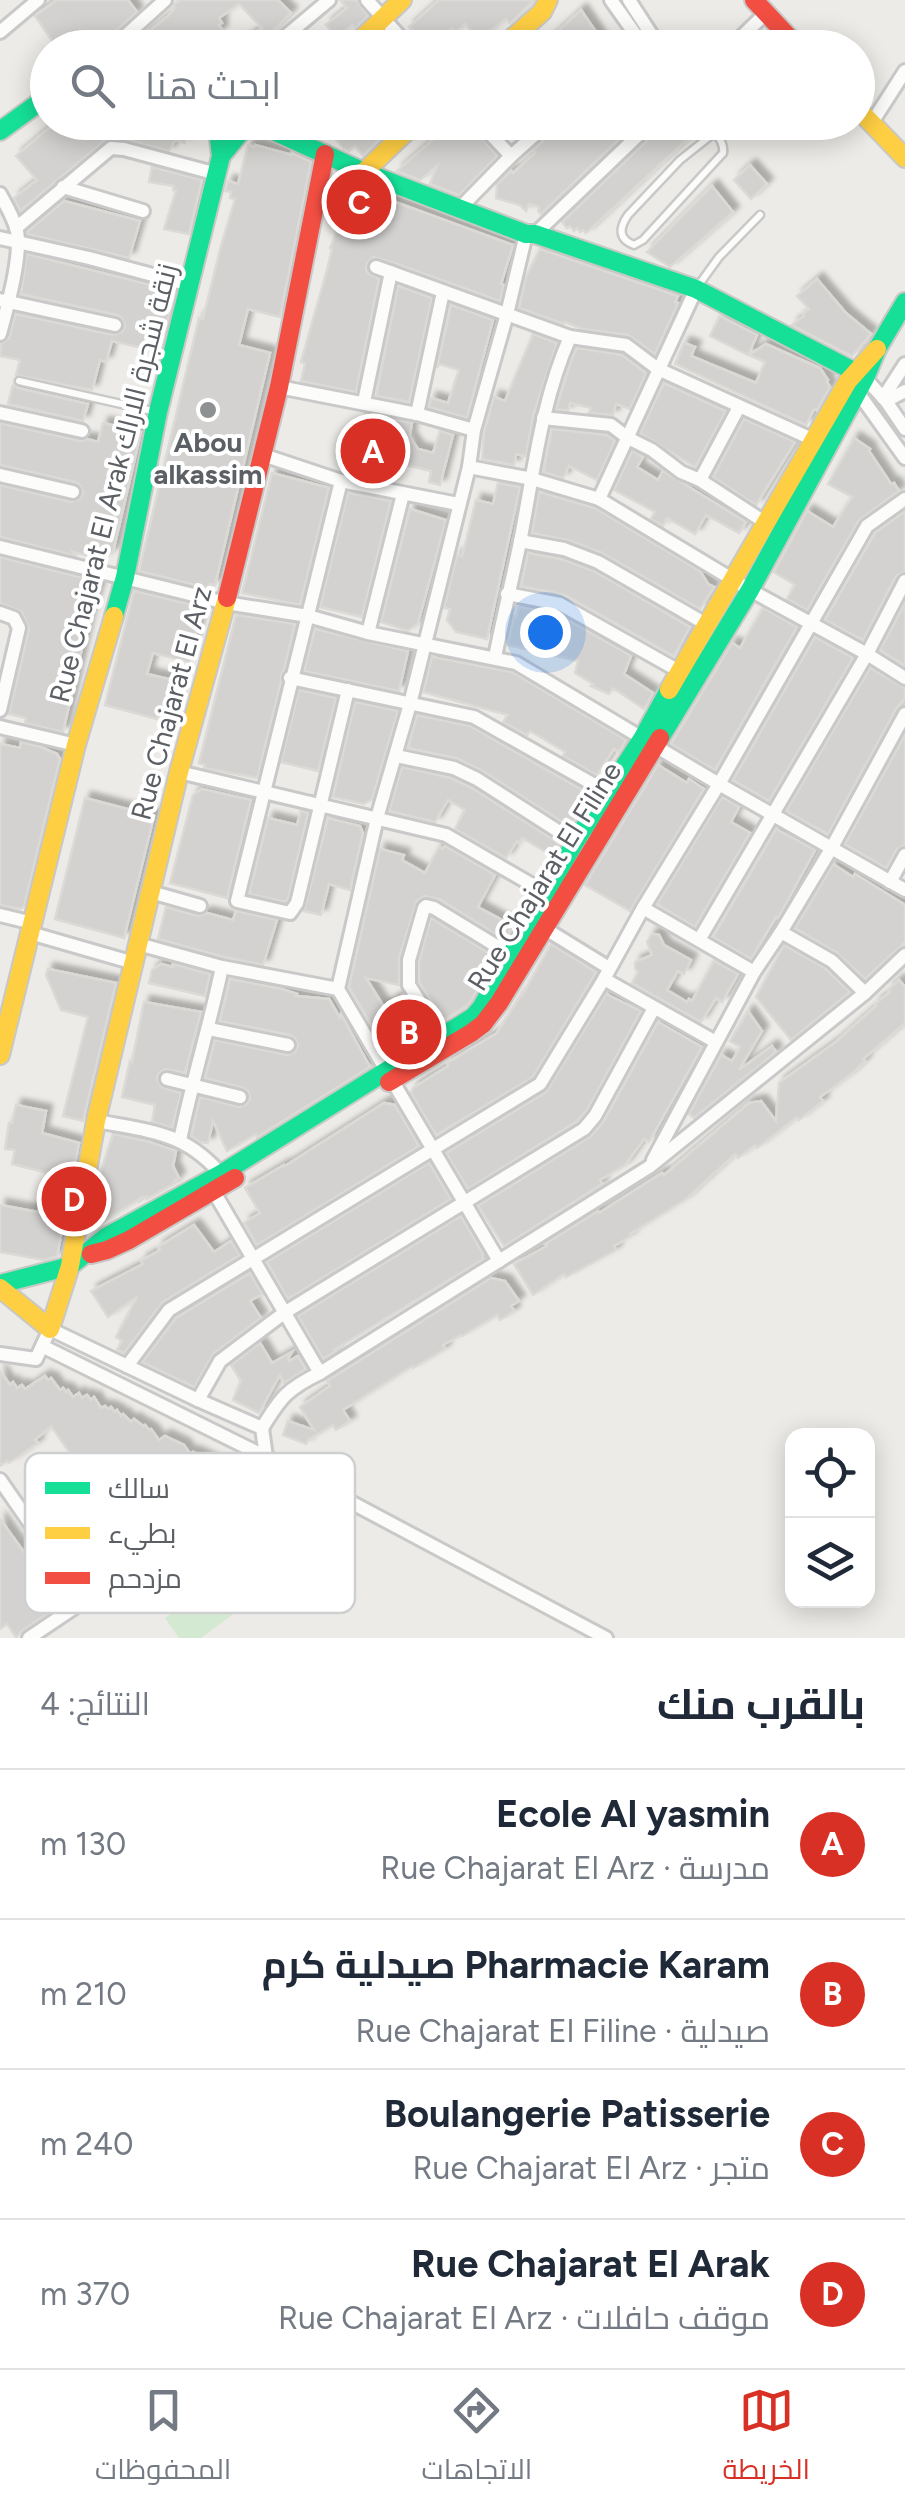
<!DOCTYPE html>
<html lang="ar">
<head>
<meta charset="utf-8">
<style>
  body { margin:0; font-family:Figtree,Cairo,sans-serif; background:#f2f2f3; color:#1f2937; direction:rtl }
  .controls { position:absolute; right:30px; bottom:30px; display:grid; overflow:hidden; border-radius:20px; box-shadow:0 5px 25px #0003 }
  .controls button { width:90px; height:90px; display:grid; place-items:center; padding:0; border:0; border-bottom:2px solid #e0e1e3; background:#fff; color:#1f2937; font:50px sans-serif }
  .you { position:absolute; left:545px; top:632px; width:35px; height:35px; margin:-25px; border:8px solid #fff; border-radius:50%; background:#1a73e8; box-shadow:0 0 0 15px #1a73e833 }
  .badge { display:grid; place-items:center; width:65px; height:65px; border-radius:50%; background:#d93025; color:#fff; font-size:32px; font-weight:700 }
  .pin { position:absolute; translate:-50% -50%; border:5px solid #fff; box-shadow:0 2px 10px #0006 }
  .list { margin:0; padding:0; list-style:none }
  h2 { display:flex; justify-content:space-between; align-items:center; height:130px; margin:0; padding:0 40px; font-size:42px }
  h2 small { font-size:32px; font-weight:400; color:#747a83 }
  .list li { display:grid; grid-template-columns:65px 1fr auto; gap:30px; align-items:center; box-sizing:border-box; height:150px; padding:0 40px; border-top:2px solid #e0e1e3 }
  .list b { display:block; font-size:38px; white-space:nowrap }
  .list p { margin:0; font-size:32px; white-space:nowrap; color:#747a83 }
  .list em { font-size:32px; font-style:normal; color:#747a83 }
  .icon { flex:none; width:55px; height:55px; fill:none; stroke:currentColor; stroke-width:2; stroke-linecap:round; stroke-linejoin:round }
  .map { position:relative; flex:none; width:905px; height:1638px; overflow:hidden; direction:ltr }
  .search { position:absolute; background:#fff; box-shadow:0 5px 25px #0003; left:30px; right:30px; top:30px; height:110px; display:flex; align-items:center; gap:25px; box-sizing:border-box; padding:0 35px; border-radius:55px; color:#747a83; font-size:38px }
  .sheet { height:730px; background:#fff }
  nav { display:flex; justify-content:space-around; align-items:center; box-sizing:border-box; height:140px; border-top:2px solid #e0e1e3; background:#fff; font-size:28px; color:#747a83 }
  nav a { display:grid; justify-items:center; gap:5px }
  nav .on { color:#d93025 }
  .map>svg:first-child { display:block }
  .green { fill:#d4e9d2 }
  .building { fill:#d3d2d0; stroke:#dcdad6; stroke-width:2.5; filter:url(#shadow) }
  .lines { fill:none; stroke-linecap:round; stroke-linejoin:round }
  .lane-casing { stroke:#c9c9c9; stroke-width:11 }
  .street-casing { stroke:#c9c9c9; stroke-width:18 }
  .fast-casing { stroke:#c7c8c7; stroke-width:22 }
  .slow-casing { stroke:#c7c8c7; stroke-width:22 }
  .jam-casing { stroke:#c7c8c7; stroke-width:22 }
  .lane { stroke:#fcfcfb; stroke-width:6 }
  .street { stroke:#fcfcfb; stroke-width:12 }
  .fast { stroke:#16e098; stroke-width:18 }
  .slow { stroke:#ffcf43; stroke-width:18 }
  .jam { stroke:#f24e42; stroke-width:18 }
  .poi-dot { fill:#8e9192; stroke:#fff; stroke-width:4 }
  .labels { text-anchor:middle; stroke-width:8; stroke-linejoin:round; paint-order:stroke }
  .poi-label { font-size:28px; font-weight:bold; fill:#5c6065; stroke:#fff }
  .street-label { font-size:28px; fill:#5c6065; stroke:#fff }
  .key { fill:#fff; stroke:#cecfd1; stroke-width:2.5 }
  .key-label { font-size:28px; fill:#5c6065 }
</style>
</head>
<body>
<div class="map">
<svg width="905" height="1638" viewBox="0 0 905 1638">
  <defs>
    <filter id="shadow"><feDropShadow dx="6" dy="-6" stdDeviation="2.5" flood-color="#0004"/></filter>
  </defs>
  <rect width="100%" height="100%" fill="#ecebe7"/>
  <path class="green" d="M219,1579L240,1609L201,1638H179L165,1618Z"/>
  <g class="building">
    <path d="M57,0H128L137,12L97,48H57L35,16Z"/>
    <path d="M181,0H278L291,13L264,40V48H232L262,28L239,4L219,18L222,23L219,25L222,30L199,48H150L142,37L168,16L175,8L173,5Z"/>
    <path d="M340,0H356L368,16L355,28L352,25L337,37L326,25L347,8Z"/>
    <path d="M439,0H534L510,23L506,19L478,39L465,24L455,32L452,28L435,42L440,48H424L410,31L412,30L409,27Z"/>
    <path d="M581,10L607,48H586L580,41L572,48H540Z"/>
    <path d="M56,122H111L124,127L125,124L135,127L136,122H177L175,129L185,132V143L175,140L169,151L125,139L106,140L20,211L14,198L37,180L16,156Z"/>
    <path d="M321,122H397L363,156L355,146L349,151L344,149Z"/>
    <path d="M453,122H468L497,156L459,195L430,184L437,166L420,180L397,171Z"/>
    <path d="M559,122H637L541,214L538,211L539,207L529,204L526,211L520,205L496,198L497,184L511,171L513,173L535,153L533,150L556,129Z"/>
    <path d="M662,122H679L691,136L586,233L583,230L580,232L577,228L574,231L570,226L567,228L562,222L659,129Z"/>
    <path d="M248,145L254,147L255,145L292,155V153L311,162L280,317L248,309L239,345L270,353L215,585L210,584L207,588L139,571L199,318L203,319L221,246L235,199L230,198L231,192L225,191L228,181L238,184Z"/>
    <path d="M750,165L767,184L751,199L734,180Z"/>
    <path d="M152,167L202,180L189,234L164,229L176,191L173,190L174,186L149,182Z"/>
    <path d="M712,186L733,212L670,267L647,252Z"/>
    <path d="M384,198L513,245L501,284L504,285L500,301L394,263L373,257L367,263L366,270L369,274L379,279L356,392L301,381L305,363L301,362L327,270L332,249L330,248L336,234L345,200L359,205L354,217L375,221Z"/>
    <path d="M64,201L140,221L129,258L27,234V232Z"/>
    <path d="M540,249L678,296L675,302L678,303L655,354L628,335L582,329L565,322L564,324L519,308L526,277Z"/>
    <path d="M27,254L175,291L160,352L112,341L106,362L100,360L92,390L16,375L20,360L0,356L1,344L9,338L16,314L113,335L122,332L125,326L122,318L117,315L21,294Z"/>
    <path d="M817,279L846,313L871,334L852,356L792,325L804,316L803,314L809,309L797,296Z"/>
    <path d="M398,286L432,298L409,402L376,396Z"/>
    <path d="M451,305L493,320L467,418L429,407L431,398L448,403L459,370L439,364L437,368Z"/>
    <path d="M720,316L757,335L748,355L710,336Z"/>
    <path d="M533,334L557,343L533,416L526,456L516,454L514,465L482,459L484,432L494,397L505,401Z"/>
    <path d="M684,343L695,347L691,356L756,383L765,362L749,355L766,344L820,368L828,380L827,382L830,387L817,410L814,409L806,425L675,364Z"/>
    <path d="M578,348L622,355L646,373L630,409L616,404L613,415L589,413L591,408L570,403L568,411L556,409L570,364L576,349Z"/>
    <path d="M664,383L726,411L695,467L640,433Z"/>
    <path d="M13,385L18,388L88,404L83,421L8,404Z"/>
    <path d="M365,414L412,423L408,444L401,432L363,425Z"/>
    <path d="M744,419L795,442L756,505L713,477Z"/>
    <path d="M0,423L80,441L87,439L98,442L103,423L141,432L113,552L101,559L73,552L76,556L0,537V485L71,502L80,499L83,493L80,485L75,482L0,465Z"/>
    <path d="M552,429L607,435L615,441L597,480L569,466L563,478L543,472Z"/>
    <path d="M440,431L453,435L440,485L429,482L431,471L405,465L411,439L418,449L433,453Z"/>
    <path d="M854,438L870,449L869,451L891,484L894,483L899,491L859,520L807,610L787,599L795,585L774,572L807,511L833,527L852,497L828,484Z"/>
    <path d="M632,451L643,457L637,467L658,480L663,471L746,522L739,533L706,515L695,534L667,518L663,526L651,519L655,512L614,490Z"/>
    <path d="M272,473L329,488L300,605L242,593Z"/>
    <path d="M498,483L520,487L487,639L456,632L447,620L450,609L444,608L457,555L462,556L466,541L476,500L493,504Z"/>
    <path d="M539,492L595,508L700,571L708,584L714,587L700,609L602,553L567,540L532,533Z"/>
    <path d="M348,493L391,501L362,617L320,607Z"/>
    <path d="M410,509L446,520L418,623L408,631L381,622Z"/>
    <path d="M905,511V571L896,576L863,640L825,620L875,533Z"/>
    <path d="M528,553L561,559L594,571L690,627L674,656L565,595L521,586Z"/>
    <path d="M0,557L95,581L99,586L89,617L63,732L25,723L26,718L9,714L29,629L22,612L0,603Z"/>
    <path d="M134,591L202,607L189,662L153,653L147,674L181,682L173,720L158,716L157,719L105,705Z"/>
    <path d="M905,603V666L880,650Z"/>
    <path d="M519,607L557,614L631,656L624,674L653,693L644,709L613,688L609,694L591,686L593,684L575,673L578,661L508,645L514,616L516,617Z"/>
    <path d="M763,608L797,627L715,770L671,744L732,643L740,648Z"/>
    <path d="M236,615L295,624L284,670L281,675V682L257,778L204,768L205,765L199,763Z"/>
    <path d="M315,629L408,651L399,691L304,671Z"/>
    <path d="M815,637L853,658L769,801L733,780Z"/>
    <path d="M432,657L512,672L626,740L619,752L614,749L597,775L563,756L565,752L530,731L527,735L503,722L508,715L423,692Z"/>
    <path d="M870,668L905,688V698L896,709L828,834L786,811Z"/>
    <path d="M299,690L336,698L318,771L281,762Z"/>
    <path d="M355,702L398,711L372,799L364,804L333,797Z"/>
    <path d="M417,715L470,726L591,795L570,827L481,770L456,758L408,748Z"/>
    <path d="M905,735V845L897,849L886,868L845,844Z"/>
    <path d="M21,742L41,747L57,754L60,759L24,906L20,909L0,905V744L20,748Z"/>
    <path d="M658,765L687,783L689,779L704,789L630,911L585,885Z"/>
    <path d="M402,767L451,778L472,788L560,844L553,856L522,838L519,843L517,841L506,858L455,829L465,810L448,800L435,822L389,811Z"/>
    <path d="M202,789L251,800L227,898L170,883L193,795Z"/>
    <path d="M722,797L739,807L731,822L750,833L695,927L657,904Z"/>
    <path d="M85,798L154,816L124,938L55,919Z"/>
    <path d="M301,811L308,813L288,899L286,902L249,894L268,818L297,825Z"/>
    <path d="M328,818L360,826L363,833L350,890L329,884L321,915L304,911Z"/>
    <path d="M776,829L815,850L778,918L776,917L751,959L713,937Z"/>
    <path d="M445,846L495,875L478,907L513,926L505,940L439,899L424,896L417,901L399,958V985L366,978L384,1007L403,995L426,1031L389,1055L349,987L380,849L404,855L402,860L425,873L439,847L443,849Z"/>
    <path d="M833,864L853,877L855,874L905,905V942L865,979L837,953L795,928Z"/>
    <path d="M166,907L198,916L207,913L233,920L236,911L277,920L263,965L224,957L158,939Z"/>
    <path d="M431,918L495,957L471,1001L465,1007L443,1020L419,982V961Z"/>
    <path d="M652,934L659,935L664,945L691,960L684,974L678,971L667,990L687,1002L689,999L692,1001L714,961L738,974L722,1002L716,998L701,1022L632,983L638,972L635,968V962L652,955L647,942Z"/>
    <path d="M551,944L596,972L595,974L533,1077L436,1135L411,1093L413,1088L448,1066L447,1063L497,1033L521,995L522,996Z"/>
    <path d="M784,945L826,969L850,992L791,1040L756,997Z"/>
    <path d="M161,964L173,967V964L210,974L205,996L149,983L152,970Z"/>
    <path d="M48,969L116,983L83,1121L63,1116L88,1017L61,1010L46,975Z"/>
    <path d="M230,979L282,989L297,994L296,996L329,999L340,1018L341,1014L370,1067L257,1137L256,1134L227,1151L213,1121L208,1143L200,1142L191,1136L200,1097L239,1107L246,1105L250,1098L248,1091L243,1088L205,1078L215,1040L287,1055L295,1052L298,1046L295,1038L290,1035L220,1021Z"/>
    <path d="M899,980L905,987V1023L863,1059L865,1061L851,1074L820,1097L823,1101L799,1120L797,1117L757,1148L755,1145L738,1158L735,1154L686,1199L630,1234L631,1236L614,1246L616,1250L566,1277L564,1274L533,1295L514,1264L547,1246L545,1244L598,1211L599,1213L662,1173L664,1175L749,1103L761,1101L776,1121L779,1083L837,1041L876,1006L875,1004L890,992L888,990Z"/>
    <path d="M606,994L641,1011L587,1110L577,1121L468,1189L446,1153L546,1092Z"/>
    <path d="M144,1002L201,1012L185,1073L165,1069L159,1073L157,1078L161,1087L181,1093L172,1128L152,1122L155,1105L122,1097L130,1061L132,1062Z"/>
    <path d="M748,1011L762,1031L739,1070L772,1046L776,1052L694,1118L689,1114L720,1057L721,1055L732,1061L740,1047L730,1041Z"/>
    <path d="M658,1022L702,1047L649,1142L644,1139L625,1165L600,1180L602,1184L504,1246L478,1206L591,1136L604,1121Z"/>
    <path d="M384,1103L395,1105L419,1146L257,1245L244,1223L260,1213L245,1188L284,1165L285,1166Z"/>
    <path d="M16,1105L46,1111L42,1133L79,1143L57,1256L44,1260L0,1252V1205L38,1212L48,1173L12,1164L15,1150L5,1149L9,1123H12Z"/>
    <path d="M113,1134L150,1142L176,1151L173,1166L179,1178L174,1181L175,1183L147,1199V1196L140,1201L141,1198L104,1221L94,1219L93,1206L99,1177Z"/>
    <path d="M429,1163L451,1199L288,1299L267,1262Z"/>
    <path d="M461,1216L483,1254L482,1260L334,1350L335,1352L323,1359L298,1316Z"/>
    <path d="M194,1225L214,1252L231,1241L240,1255L163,1302L124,1353L117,1350L122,1341L116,1337L137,1297L108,1317L91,1291L143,1264L141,1261L160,1250L158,1247Z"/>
    <path d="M250,1273L262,1294L250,1301L261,1318L213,1354L194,1387L142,1362L176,1318Z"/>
    <path d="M491,1278L505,1281L519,1301L511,1306L514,1311L500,1320L497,1315L462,1336L461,1335L443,1345L445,1349L413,1368L412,1366L343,1410L350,1421L336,1430L333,1425L308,1440L306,1444L283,1435L288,1421L314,1430L300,1407L330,1386L327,1381Z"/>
    <path d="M260,1343L272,1363L292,1352L288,1359L289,1361L298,1356L306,1369L284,1383L280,1375L259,1413L233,1400L241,1381L231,1365Z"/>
    <path d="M0,1371L10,1385L13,1382L17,1388L22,1385L25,1389L45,1376L48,1380L51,1378L60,1390L63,1388L66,1392L68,1390L73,1397L79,1393L82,1398L87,1395L91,1400L94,1397L101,1408L105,1406L108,1409L111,1407L115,1412L117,1410L121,1416L123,1414L131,1422L134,1419L143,1426L145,1425L149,1430L151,1429L159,1440L165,1436L184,1445L190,1454L193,1452L227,1467L133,1535L132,1533L128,1536L121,1527L125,1524L107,1500L104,1502L51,1426L35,1440L38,1443L9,1463L7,1461L0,1466Z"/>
    <path d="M0,1519L26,1555L31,1552L66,1601L23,1630L16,1637L7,1624L0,1629Z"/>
  </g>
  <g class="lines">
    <defs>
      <g id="lane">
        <path d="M705,122C713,132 725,140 723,153L643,240L634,245C618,239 619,228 628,215L680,160L714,133"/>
        <path d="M698,286L719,257L760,215"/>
        <path d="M19,381L157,412"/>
      </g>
      <g id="street">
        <path d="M367,0L410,48"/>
        <path d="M611,0L645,48"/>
        <path d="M629,0L660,48"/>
        <path d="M0,32L38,0"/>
        <path d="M274,46L329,0"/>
        <path d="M112,48L165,0"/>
        <path d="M730,48L766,13"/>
        <path d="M479,122L511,156"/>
        <path d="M871,124L905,71"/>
        <path d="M63,187L143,211"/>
        <path d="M0,194C6,205 14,218 17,231C22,256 7,308 0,334"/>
        <path d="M460,208L511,156L549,122"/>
        <path d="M16,228L111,148L124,149L217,174"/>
        <path d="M535,234L652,122"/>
        <path d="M0,238L89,258L190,285"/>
        <path d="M376,267L570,337L626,345L658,369L814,440"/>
        <path d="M0,300L115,325"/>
        <path d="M865,378L886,401L905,429"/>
        <path d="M279,387L417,414L474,430"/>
        <path d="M857,391L905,458"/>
        <path d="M883,398L905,364"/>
        <path d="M886,401L905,391"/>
        <path d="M364,402L391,272"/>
        <path d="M0,413L82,431"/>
        <path d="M417,414L443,292"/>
        <path d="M543,418L611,425L628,438L652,450L681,472L700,480L766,523"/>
        <path d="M263,455L341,481L458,504"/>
        <path d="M469,467L532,479L599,499L750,590L867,654L905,678"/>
        <path d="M0,475L73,492"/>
        <path d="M700,480L739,407"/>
        <path d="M341,481C307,621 271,760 237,901L290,913L297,903L348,690"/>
        <path d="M599,499L696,289"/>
        <path d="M520,541L564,549L598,562L706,624"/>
        <path d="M0,547L226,603L308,616L368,633L516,663L719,784L905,890"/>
        <path d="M507,594L560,604L679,671"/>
        <path d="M0,613L14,618L19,628L0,710"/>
        <path d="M368,633L403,494"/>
        <path d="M495,657C503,617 513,577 521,537C534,469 542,400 570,337"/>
        <path d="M290,678L474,717L607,792"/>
        <path d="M0,727L76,745"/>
        <path d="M396,756L454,768L477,779L575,842"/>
        <path d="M179,772L446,835L553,897"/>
        <path d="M890,882L905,855"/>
        <path d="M151,892L200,906"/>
        <path d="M643,908L754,972"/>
        <path d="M0,915L33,923"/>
        <path d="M544,928L609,968"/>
        <path d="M781,932L832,961L865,993"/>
        <path d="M30,933L134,963"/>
        <path d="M699,940L867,654L905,581"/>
        <path d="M138,944L222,967L338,989"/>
        <path d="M604,979L714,1041"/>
        <path d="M209,1029L288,1045"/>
        <path d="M441,1035L409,985V960L424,908L426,906L434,908L511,955"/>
        <path d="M167,1079L240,1097"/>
        <path d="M96,1121C154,1132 187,1132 226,1180"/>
        <path d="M180,1140C192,1081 210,1025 222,967"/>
        <path d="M653,1160L754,972L781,932L831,849L905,714"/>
        <path d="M214,1192L320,1373"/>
        <path d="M499,1261L338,989L377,818L410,704L469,467L474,430L507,314L526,234"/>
        <path d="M44,1347L266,1457L606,1638"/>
        <path d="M0,1354L36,1359L50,1329L198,1400L262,1428L266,1457L84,1601L29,1638"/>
        <path d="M127,1366L169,1310L540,1084L604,979L643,908L719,784L867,526L905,499"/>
        <path d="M198,1400L220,1361L284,1313L584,1129L595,1116L654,1008"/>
        <path d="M262,1428C281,1397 287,1389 320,1373L649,1167L865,993L905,955"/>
        <path d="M0,1480L84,1601"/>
      </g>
      <g id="fast">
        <path d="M254,122L364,172L526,234H535L696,289L861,375"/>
        <path d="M0,131L48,96"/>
        <path d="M221,156L249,122"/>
        <path d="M114,616L125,577L158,412L221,156L217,122"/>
        <path d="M660,738L750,590L865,378L877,349L905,302"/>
        <path d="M0,1284L70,1266L106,1237L221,1174L473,1017L481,1008L575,842L642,739L669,690"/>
      </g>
      <g id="slow">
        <path d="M352,48L402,0"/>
        <path d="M501,48L542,12L548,0"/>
        <path d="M858,109L905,158"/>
        <path d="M364,172L416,122"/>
        <path d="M669,690L848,381L877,349"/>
        <path d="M0,1055L76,745L114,616"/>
        <path d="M0,1288L50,1329L70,1266L96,1121L179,772L227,598"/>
      </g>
      <g id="jam">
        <path d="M754,0L799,48"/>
        <path d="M227,598L279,387L325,154"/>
        <path d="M389,1082L471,1033L483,1024L499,1003L660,738"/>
        <path d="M91,1254L107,1250L129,1240L235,1178"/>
      </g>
    </defs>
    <use href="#lane" class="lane-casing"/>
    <use href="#street" class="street-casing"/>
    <use href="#fast" class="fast-casing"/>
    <use href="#slow" class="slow-casing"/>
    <use href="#jam" class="jam-casing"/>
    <use href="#lane" class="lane"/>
    <use href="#street" class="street"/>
    <use href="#fast" class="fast"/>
    <use href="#slow" class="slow"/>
    <use href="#jam" class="jam"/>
  </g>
  <circle class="poi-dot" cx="208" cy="410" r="10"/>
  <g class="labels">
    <g class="poi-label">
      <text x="208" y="452">Abou<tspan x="208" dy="32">alkassim</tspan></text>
    </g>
    <g class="street-label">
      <text transform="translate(113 483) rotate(-76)" y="10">Rue Chajarat El Arak زنقة شجرة الاراك</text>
      <text transform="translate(171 703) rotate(-75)" y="10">Rue Chajarat El Arz</text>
      <text transform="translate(544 876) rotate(-58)" y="10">Rue Chajarat El Filine</text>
    </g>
  </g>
  <rect x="25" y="1453" width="330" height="160" rx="15" class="key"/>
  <rect x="45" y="1482" width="45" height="12" fill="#16e098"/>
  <rect x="45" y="1527" width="45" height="12" fill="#ffcf43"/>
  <rect x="45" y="1572" width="45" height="12" fill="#f24e42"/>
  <g class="key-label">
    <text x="108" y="1498">سالك</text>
    <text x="108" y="1543">بطيء</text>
    <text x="108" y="1588">مزدحم</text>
  </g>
</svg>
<div class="controls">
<button><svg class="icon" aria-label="locate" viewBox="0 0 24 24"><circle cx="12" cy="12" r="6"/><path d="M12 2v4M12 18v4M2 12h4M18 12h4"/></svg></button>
<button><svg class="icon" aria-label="layers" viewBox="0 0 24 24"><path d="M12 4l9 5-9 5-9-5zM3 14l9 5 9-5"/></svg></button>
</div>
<div class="you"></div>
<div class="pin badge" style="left:373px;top:451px">A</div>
<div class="pin badge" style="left:409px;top:1032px">B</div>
<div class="pin badge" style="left:359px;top:202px">C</div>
<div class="pin badge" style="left:74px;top:1199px">D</div>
<div class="search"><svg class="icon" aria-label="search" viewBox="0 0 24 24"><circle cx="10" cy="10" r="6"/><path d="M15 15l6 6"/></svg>ابحث هنا</div>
</div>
<section class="sheet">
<h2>بالقرب منك<small>النتائج: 4</small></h2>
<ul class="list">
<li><span class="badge">A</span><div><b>Ecole Al yasmin</b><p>مدرسة · Rue Chajarat El Arz</p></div><em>130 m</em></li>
<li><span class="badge">B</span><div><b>Pharmacie Karam صيدلية كرم</b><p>صيدلية · Rue Chajarat El Filine</p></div><em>210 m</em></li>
<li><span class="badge">C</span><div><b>Boulangerie Patisserie</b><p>متجر · Rue Chajarat El Arz</p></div><em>240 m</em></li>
<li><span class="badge">D</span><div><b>Rue Chajarat El Arak</b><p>موقف حافلات · Rue Chajarat El Arz</p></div><em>370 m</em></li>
</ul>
</section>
<nav>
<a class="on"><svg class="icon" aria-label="map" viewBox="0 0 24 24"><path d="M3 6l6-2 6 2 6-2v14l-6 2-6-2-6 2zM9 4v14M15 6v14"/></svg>الخريطة</a>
<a><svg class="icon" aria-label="directions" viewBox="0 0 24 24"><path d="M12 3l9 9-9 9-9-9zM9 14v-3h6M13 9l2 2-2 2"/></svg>الاتجاهات</a>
<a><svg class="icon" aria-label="saved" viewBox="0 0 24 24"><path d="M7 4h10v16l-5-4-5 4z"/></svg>المحفوظات</a>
</nav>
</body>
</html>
